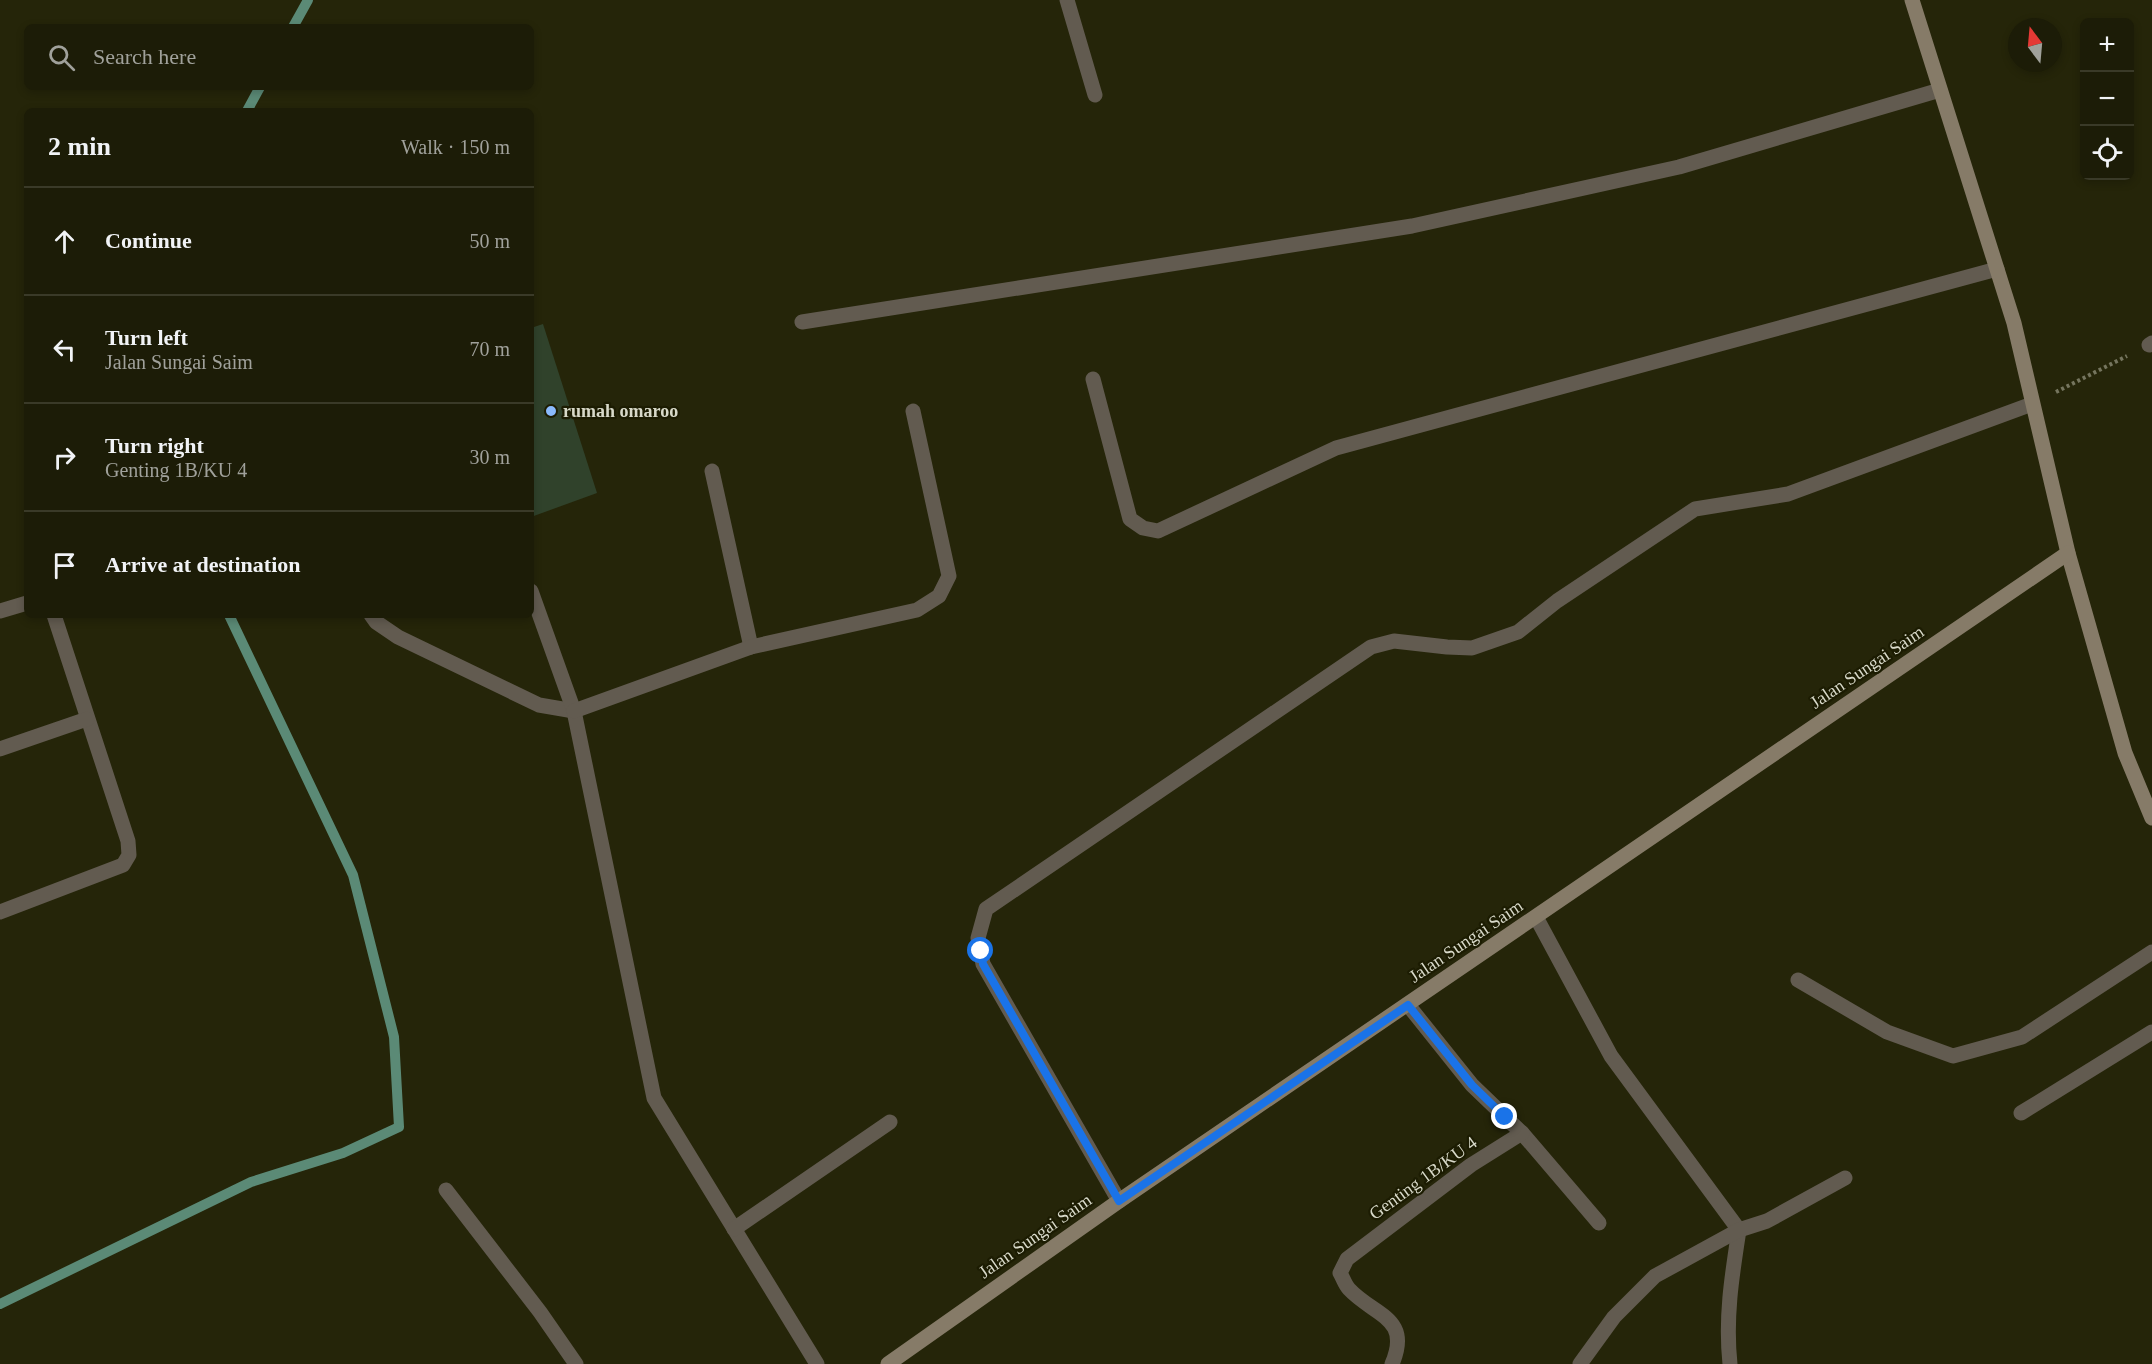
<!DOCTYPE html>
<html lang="en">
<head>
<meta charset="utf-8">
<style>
  body { margin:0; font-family:Georgia,serif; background:#292915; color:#f1f3f6 }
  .controls { position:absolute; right:18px; top:18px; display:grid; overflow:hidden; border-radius:9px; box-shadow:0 3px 9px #0003 }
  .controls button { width:54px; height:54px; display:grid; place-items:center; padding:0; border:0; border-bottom:2px solid #3a3a28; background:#1c1c07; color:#f1f3f6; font:30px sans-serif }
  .compass { position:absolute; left:2008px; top:18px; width:54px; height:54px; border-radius:50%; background:#1c1c07; box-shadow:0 3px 9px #0003; rotate:344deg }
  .stop { position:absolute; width:18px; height:18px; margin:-14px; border:4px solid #1a73e8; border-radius:50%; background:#fff }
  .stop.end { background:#1a73e8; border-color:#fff; box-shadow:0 2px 6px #0008 }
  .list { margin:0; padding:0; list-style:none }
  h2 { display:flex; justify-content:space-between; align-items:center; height:78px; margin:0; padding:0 24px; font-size:26px }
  h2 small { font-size:20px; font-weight:400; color:#a0a19b }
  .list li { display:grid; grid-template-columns:39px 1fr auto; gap:18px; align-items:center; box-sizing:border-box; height:108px; padding:0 24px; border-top:2px solid #3a3a28 }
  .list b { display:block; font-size:22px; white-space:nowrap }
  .list p { margin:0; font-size:20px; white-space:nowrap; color:#a0a19b }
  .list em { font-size:20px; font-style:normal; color:#a0a19b }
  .icon { flex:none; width:33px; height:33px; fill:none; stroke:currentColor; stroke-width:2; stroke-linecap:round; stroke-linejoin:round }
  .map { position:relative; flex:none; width:2152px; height:1364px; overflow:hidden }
  .search { position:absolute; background:#1c1c07; box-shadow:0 3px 9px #0003; left:24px; top:24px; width:510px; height:66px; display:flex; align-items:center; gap:15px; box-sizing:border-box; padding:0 21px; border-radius:9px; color:#a0a19b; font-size:22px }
  .panel { position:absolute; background:#1c1c07; box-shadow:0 3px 9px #0003; left:24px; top:108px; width:510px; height:510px; border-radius:9px }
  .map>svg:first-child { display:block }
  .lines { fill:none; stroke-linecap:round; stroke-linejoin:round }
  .stream { stroke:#5b8a76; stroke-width:10 }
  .building { fill:#30422b }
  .path { stroke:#75755e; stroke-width:4; stroke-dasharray:3 3; stroke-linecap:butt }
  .lane { stroke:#625b50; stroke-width:15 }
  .street { stroke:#625b50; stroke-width:15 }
  .secondary { stroke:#867b68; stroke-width:15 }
  .route { stroke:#1a73e8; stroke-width:8 }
  .poi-dot { fill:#8abafc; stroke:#1c1c02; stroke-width:2 }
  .labels { text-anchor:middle; stroke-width:4.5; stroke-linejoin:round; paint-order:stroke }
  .poi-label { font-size:18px; font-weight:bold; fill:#d8d9c9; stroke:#1c1c02; text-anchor:start }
  .street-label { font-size:18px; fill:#d8d9c9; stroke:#1c1c02 }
</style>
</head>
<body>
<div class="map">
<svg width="2152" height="1364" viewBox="0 0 2152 1364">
  <rect width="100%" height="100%" fill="#252509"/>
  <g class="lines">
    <g class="stream">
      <path d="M293,27L308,0"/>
      <path d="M247,111L260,87"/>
      <path d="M0,1304L251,1182L343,1153L399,1127L394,1037L353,875L229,615"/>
    </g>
  </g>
  <path class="building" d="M543,324L597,493L531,517V328Z"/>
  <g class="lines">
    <path class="path" d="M2056,392L2127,356"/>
    <g class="lane">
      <path d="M1067,0L1095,95"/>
      <path d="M2149,345L2152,343"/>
      <path d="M0,611L27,603"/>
      <path d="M371,615L376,622L398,637L539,705L574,711"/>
      <path d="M0,912L123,865L129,855L128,841L54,615"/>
    </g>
    <g class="street">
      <path d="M802,322L1412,226L1679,167L1940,90"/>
      <path d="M1093,379L1130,519L1143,528L1158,531L1336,448L1997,269"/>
      <path d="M712,471L751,647"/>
      <path d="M531,591L574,711L654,1098L817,1364"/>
      <path d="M574,711L751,647L917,610L939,596L949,576L913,411"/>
      <path d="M0,749L87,719"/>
      <path d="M1536,917L1611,1056L1739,1230C1732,1275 1725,1318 1730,1364"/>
      <path d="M1798,980L1887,1032L1953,1056L2022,1037L2152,952"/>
      <path d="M2021,1113L2152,1032"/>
      <path d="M1522,1133L1599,1223"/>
      <path d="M446,1190L540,1312L576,1364"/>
      <path d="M1119,1201L983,964L978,938L986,909L1371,647L1394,641L1447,647L1472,648L1518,632L1557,601L1695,509L1788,494L2032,404"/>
      <path d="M734,1229L890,1122"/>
      <path d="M1392,1364C1412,1317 1374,1316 1349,1289C1345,1285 1343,1278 1340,1273L1347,1259L1471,1165L1522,1133L1472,1085L1408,1005"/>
      <path d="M1580,1364L1614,1317L1655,1276L1739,1230L1767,1221L1845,1178"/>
    </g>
    <g class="secondary">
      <path d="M1912,0L2014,323L2068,553L2125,753L2152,818"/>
      <path d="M888,1364L1119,1201L2068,553"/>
    </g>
  </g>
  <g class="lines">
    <path class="route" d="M981,951L983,964L1119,1201L1408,1005L1472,1085L1505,1117"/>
  </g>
  <circle class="poi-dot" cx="551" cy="411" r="6"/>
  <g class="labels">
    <g class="poi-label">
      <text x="563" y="417">rumah omaroo</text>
    </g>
    <g class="street-label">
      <text transform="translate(1867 667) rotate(-34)" y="6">Jalan Sungai Saim</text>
      <text transform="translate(1466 941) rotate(-34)" y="6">Jalan Sungai Saim</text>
      <text transform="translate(1423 1178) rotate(-36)" y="6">Genting 1B/KU 4</text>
      <text transform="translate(1035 1236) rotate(-35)" y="6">Jalan Sungai Saim</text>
    </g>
  </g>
</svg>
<div class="controls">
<button>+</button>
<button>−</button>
<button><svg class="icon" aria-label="locate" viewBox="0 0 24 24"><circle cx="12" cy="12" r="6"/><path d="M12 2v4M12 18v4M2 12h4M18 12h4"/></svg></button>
</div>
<svg class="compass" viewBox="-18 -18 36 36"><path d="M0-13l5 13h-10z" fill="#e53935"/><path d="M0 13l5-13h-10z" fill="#a0a19b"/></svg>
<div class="stop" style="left:981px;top:951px"></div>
<div class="stop end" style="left:1505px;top:1117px"></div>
<div class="search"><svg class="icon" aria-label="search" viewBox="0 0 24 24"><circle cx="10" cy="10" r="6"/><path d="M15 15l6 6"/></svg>Search here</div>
<section class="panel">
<h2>2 min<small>Walk · 150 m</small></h2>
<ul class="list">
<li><svg class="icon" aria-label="ahead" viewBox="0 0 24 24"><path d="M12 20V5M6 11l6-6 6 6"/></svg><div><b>Continue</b></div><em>50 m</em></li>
<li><svg class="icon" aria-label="left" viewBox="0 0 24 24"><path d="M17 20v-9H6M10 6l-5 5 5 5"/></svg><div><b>Turn left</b><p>Jalan Sungai Saim</p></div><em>70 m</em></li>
<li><svg class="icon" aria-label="right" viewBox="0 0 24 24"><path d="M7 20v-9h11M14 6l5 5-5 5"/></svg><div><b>Turn right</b><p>Genting 1B/KU 4</p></div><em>30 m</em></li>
<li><svg class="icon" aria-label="arrive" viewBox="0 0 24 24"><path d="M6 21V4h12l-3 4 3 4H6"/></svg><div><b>Arrive at destination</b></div></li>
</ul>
</section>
</div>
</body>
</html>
